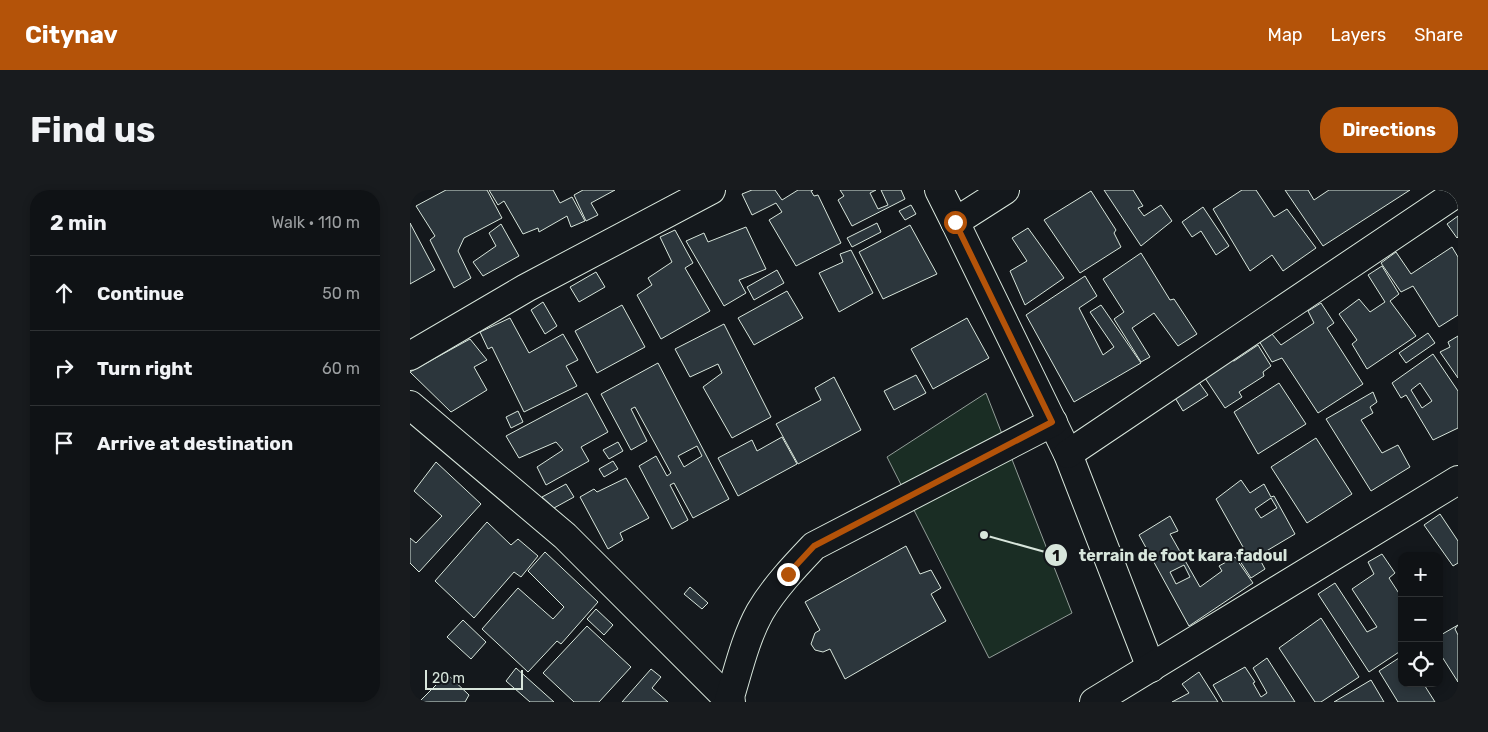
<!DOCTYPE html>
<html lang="en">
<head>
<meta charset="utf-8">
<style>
  body { margin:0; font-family:Rubik,sans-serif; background:#181b1e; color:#f1f3f6 }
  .controls { position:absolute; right:15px; bottom:15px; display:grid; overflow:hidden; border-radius:10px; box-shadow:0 2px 8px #0003 }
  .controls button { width:45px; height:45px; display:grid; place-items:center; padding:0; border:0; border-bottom:1px solid #2f3234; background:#0f1215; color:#f1f3f6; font:25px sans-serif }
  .scale { position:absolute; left:15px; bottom:12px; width:98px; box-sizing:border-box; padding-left:5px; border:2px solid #d8e6dc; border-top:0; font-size:14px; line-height:18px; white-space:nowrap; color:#d8e6dc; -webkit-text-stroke:4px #14181c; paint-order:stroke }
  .stop { position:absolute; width:15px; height:15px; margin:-11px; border:4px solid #b45309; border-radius:50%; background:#fff }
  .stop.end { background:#b45309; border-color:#fff; box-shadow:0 1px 5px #0008 }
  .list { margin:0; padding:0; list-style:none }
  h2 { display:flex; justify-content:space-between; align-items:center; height:65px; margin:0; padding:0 20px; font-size:21px }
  h2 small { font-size:16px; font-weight:400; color:#9b9ea0 }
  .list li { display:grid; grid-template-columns:32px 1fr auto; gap:15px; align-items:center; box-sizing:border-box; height:75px; padding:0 20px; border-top:1px solid #2f3234 }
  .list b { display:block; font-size:19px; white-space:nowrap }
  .list em { font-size:16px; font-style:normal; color:#9b9ea0 }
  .icon { flex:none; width:28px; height:28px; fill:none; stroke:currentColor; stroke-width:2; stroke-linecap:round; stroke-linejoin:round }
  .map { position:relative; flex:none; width:1048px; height:512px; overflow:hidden; border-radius:20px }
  header { display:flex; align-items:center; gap:30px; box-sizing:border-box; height:70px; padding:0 25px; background:#b45309; color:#fff }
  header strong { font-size:24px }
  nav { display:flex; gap:28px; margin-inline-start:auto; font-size:18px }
  .intro { display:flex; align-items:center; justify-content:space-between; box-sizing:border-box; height:120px; padding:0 30px }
  h1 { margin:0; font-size:35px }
  .button { padding:12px 22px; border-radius:20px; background:#b45309; color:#fff; font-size:18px; font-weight:700 }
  main { display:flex; gap:30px; padding:0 30px }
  aside { flex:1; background:#0f1215; border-radius:20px; box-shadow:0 2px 8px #0003 }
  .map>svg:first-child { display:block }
  .green { fill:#1a2d24; stroke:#939e99 }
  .building { fill:#2c363c; stroke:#d8e6dc; fill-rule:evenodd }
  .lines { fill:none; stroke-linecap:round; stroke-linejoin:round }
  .minor-casing { stroke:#d8e6dc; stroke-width:30 }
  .minor { stroke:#14181c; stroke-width:28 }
  .route { stroke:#b45309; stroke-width:6 }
  .leader { fill:none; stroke:#d8e6dc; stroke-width:2 }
  .callout-dot { fill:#d8e6dc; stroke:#14181c; stroke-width:2 }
  .mark-label { font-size:15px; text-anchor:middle; font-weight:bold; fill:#111 }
  .callout-label { font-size:16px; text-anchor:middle; font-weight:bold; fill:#d8e6dc; stroke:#14181c; stroke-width:4; stroke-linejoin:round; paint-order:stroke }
</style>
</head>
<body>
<header>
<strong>Citynav</strong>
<nav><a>Map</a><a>Layers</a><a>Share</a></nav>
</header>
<div class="intro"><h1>Find us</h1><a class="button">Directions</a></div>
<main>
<aside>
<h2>2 min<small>Walk · 110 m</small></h2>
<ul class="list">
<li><svg class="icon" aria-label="ahead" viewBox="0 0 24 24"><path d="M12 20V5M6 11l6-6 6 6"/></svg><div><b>Continue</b></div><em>50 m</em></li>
<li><svg class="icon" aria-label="right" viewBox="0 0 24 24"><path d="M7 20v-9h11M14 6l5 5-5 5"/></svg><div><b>Turn right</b></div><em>60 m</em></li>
<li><svg class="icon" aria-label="arrive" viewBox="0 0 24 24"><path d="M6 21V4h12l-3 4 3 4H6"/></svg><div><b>Arrive at destination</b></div></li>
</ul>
</aside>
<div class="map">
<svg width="1048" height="512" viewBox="0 0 1048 512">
  <rect width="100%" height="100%" fill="#14181c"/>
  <path class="green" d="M576,203L662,423L579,468L477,267Z"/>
  <g class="building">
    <path d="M36,0H77L92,28L54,48L48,61L61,88L44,98L20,50L25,46L6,16Z"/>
    <path d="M79,0H143L150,13L162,7L175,31L161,37L157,26L129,42L128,38L113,44L94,11L88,15Z"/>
    <path d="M173,0H205L181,13L188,25L176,31L164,5Z"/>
    <path d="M342,0H365L372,10L388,0H403L401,1L404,6L408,5L431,53L386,76L359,30L372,22L366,13L342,25L332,4Z"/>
    <path d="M430,0H466L460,3L468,19L478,15L471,0H491L495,9L442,36L428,10L434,6Z"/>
    <path d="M694,0H723L733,16L728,18L734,26L751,15L762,31L731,56Z"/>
    <path d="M832,0H846L864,27L877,19L906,58L873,81L862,65L840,81L803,19Z"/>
    <path d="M875,0H898L904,10L919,0H1000L913,56Z"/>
    <path d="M681,1L706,40L704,43L711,57L670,83L634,30Z"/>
    <path d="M501,15L506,24L495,30L489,21Z"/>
    <path d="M793,17L819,56L806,65L791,41L782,47L772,32Z"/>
    <path d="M1048,26V47L1047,48L1037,34Z"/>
    <path d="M0,33L25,80L0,94Z"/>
    <path d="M467,33L471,42L442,57L437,48Z"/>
    <path d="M91,34L109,66L73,86L63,72L86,56L79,43Z"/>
    <path d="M500,35L527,84L473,109L449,62Z"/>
    <path d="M336,37L356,79L329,90L336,103L314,116L276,51L294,43L298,52Z"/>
    <path d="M618,38L654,88L615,115L600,81L617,71L602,48Z"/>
    <path d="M265,40L283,73L275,78L300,121L251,149L227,105L242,95L238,88L262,72L250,47Z"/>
    <path d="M1042,57L1048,67V125L1029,137L1003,96L991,102L971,73L986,62L1001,84Z"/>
    <path d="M441,60L463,103L429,122L409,83L433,72L430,64Z"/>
    <path d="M731,63L760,110L764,109L787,144L768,156L744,123L722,138L740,167L731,172L704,129L714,122L693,89Z"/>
    <path d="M972,76L989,104L980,111L1006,146L957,179L942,154L947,150L929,124L949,109L960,122L975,112L958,85Z"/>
    <path d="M367,80L374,93L344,110L337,97Z"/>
    <path d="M186,82L195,97L169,112L160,97Z"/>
    <path d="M675,86L687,106L669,118L693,165L704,157L680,122L691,115L731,173L664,212L616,125Z"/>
    <path d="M377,101L393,128L344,155L328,128Z"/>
    <path d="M133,112L147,136L135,144L121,120Z"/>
    <path d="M911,113L924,133L917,138L953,194L908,223L872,168L862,172L849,151L862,144L871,155L904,133L898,121Z"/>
    <path d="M212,115L235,157L187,183L165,141Z"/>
    <path d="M100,128L119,163L153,144L168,170L156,176L167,196L114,222L82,157L78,159L70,142Z"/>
    <path d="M557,128L579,168L523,199L501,159Z"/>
    <path d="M314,134L361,227L322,248L293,197L312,183L308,174L280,187L265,159Z"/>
    <path d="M1018,143L1025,153L996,173L989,163Z"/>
    <path d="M1048,146V188L1030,162L1040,157L1038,152Z"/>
    <path d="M60,149L77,170L64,177L77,200L41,222L0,182Z"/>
    <path d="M848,155L861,176L853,182L854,186L829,202L832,207L815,218L793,185L818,169L824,171Z"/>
    <path d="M1023,164L1048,201V238L1023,250L996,205L991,208L982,193ZM1010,193L1022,211L1012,218L1001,200Z"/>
    <path d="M248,173L319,309L283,328L264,293L260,295L278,330L262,339L229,276L246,266L257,286L261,283L225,217L221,219L237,251L221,260L191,204ZM287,256L292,266L274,277L268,266Z"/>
    <path d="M506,185L516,203L484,220L474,201Z"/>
    <path d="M424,187L451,240L388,274L366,234L411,210L405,198Z"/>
    <path d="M788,191L798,205L773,221L764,206Z"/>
    <path d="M869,193L896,234L848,264L824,222Z"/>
    <path d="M963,202L967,212L960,217L963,223L951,230L972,263L988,255L1000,277L961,301L916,229Z"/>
    <path d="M177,203L198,242L171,257L179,271L136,295L127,277L153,260L146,252L109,268L96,246Z"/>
    <path d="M108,221L113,232L101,238L96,227Z"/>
    <path d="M372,247L387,274L328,306L308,268L342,250L347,261Z"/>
    <path d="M906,248L942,304L897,333L861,277Z"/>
    <path d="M208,252L213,261L199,269L193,260Z"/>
    <path d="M203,271L208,279L194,287L189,279Z"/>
    <path d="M26,272L71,314L9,382L0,373V348L6,353L32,326L4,301Z"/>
    <path d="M216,288L239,328L210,343L213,350L198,359L170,307L184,299L187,302Z"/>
    <path d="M831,290L840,303L854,294L861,307L864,306L885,344L848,366L855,379L841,388L826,365L833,357L806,309ZM861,308L867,318L851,328L845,319Z"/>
    <path d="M156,294L164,307L144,318L132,307Z"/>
    <path d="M1030,324L1048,351V373L1043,376L1014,335Z"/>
    <path d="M760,326L768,341L760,344L790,397L812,381L809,376L825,367L843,393L779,436L729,345ZM774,375L780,387L766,394L760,382Z"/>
    <path d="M77,332L101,355L108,349L128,366L111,387L104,382L64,428L25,391Z"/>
    <path d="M496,356L510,384L521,380L531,398L521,404L536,431L435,489L420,459L413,462L405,460L401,454L405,443L410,440L395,412Z"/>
    <path d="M135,362L188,412L151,454L147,451L118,482L72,439L108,398L143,429L154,417L118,381Z"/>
    <path d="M972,364L985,383L979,388L992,408V460L959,482L908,404L925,393L957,442L967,437L942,399L964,384L958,372Z"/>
    <path d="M280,397L298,413L292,419L274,404Z"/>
    <path d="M186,419L203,435L194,445L177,429Z"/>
    <path d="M911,428L949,487L911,512H905L869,458Z"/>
    <path d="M53,430L76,452L61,469L37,447Z"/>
    <path d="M1048,435L1045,439L1048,445V492L1029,462V446Z"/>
    <path d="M177,436L221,477L189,512H164L133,483Z"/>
    <path d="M992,466V493H1013L1025,512H988L969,481Z"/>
    <path d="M857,468L885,512H813L803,495L835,477L845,492L843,493L851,507L857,503L843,478Z"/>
    <path d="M106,478L144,512H120L96,491Z"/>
    <path d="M241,479L251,487L242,498L258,512H212Z"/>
    <path d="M789,482L808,512H762L779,503L772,494Z"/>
    <path d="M37,484L59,505L55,512H9Z"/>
    <path d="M961,490L974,512H924Z"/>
  </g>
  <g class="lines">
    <defs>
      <g id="minor">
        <path d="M529,0L545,32L595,0"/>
        <path d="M545,32L658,264L741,478"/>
        <path d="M0,166L116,98L301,0"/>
        <path d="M0,215L155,346L321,512"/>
        <path d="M658,264L1048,2"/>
        <path d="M319,510C328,481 335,449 350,422C364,398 385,376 404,356L643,232"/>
        <path d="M684,512L1048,290"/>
      </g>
    </defs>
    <use href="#minor" class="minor-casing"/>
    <use href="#minor" class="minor"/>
  </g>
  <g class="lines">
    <path class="route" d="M378,384L404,356L642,232L545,32"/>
  </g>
  <path class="leader" d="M574 345L646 365"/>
  <g class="callout-dot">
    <circle cx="574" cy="345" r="5"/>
    <circle cx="646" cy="365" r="12"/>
  </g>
  <g class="mark-label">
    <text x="646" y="371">1</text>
  </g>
  <g class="callout-label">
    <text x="773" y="371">terrain de foot kara fadoul</text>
  </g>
</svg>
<div class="controls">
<button>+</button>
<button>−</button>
<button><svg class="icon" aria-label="locate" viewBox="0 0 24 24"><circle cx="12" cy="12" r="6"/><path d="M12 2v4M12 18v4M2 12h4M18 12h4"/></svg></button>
</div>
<div class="scale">20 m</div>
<div class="stop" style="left:545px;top:32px"></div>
<div class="stop end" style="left:378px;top:384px"></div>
</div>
</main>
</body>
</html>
